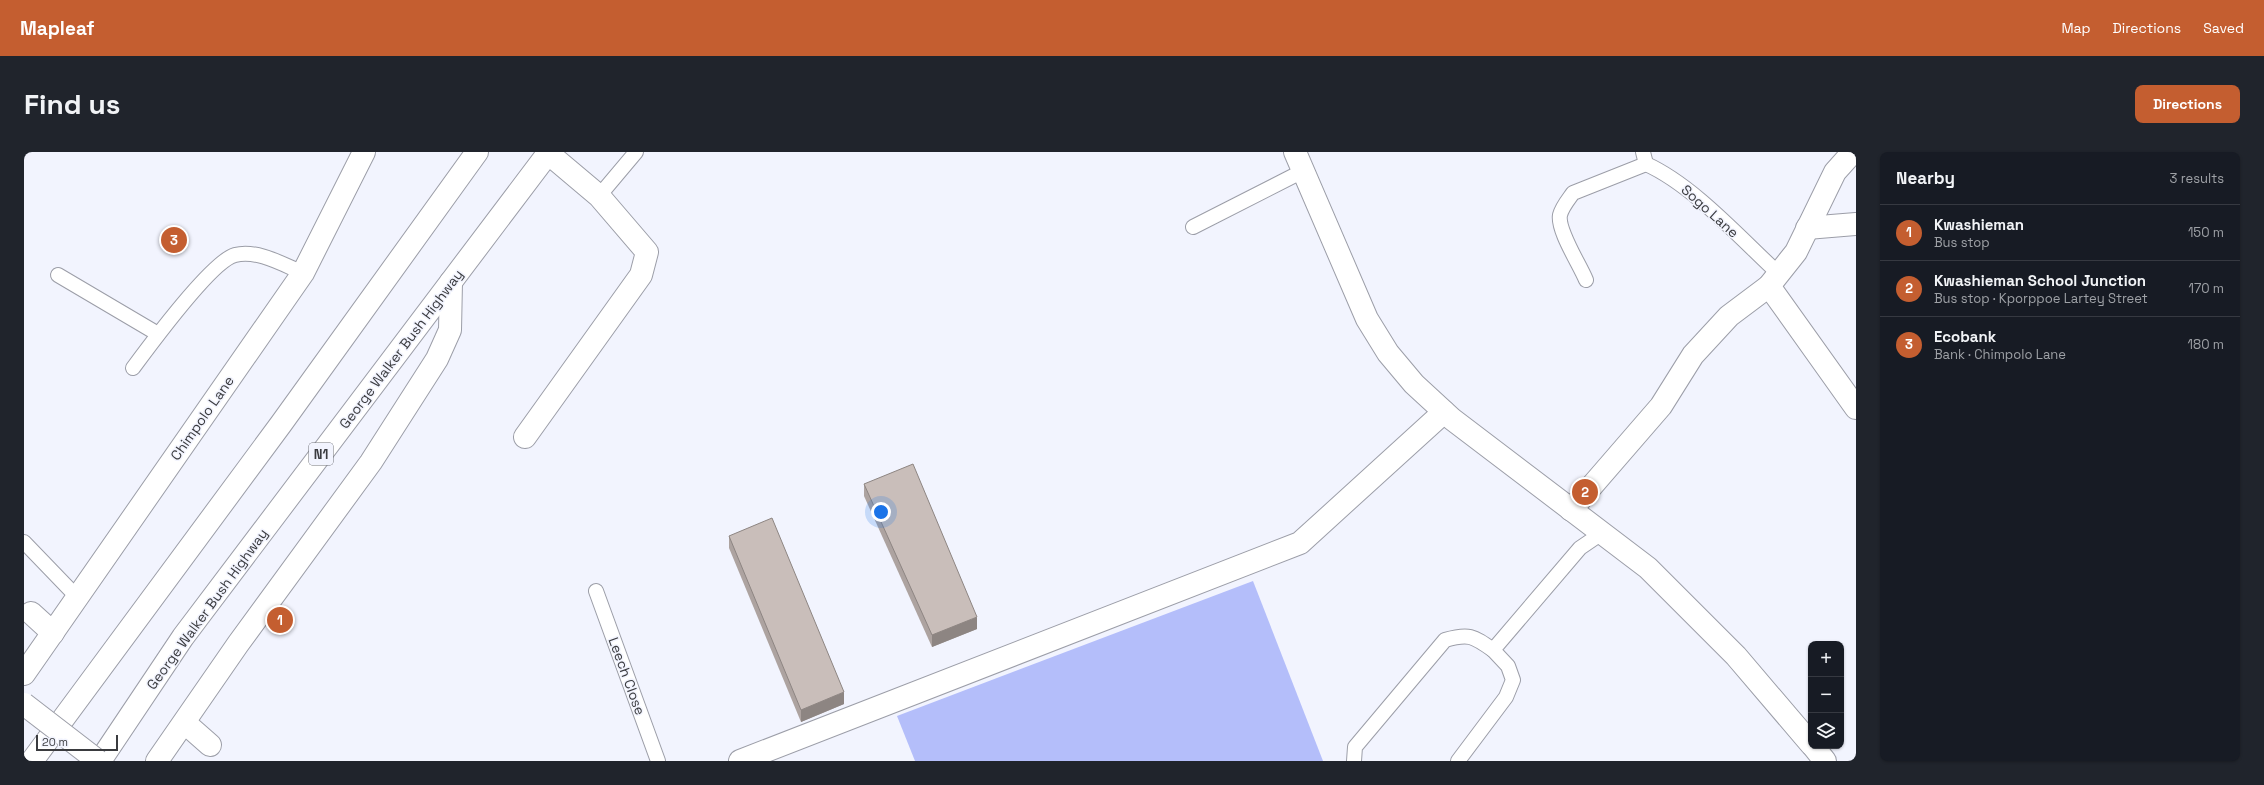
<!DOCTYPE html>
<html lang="en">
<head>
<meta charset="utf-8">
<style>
  body { margin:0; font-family:"Space Grotesk",sans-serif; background:#20242c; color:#f1f3f6 }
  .controls { position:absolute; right:12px; bottom:12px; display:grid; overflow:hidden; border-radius:8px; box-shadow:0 1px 3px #0004 }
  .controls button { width:36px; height:36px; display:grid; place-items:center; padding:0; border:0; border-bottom:1px solid #363941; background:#171b24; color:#f1f3f6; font:20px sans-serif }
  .scale { position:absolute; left:12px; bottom:10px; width:82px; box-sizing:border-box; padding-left:4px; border:2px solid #3a3b3f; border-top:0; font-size:11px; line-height:14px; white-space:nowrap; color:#3a3b3f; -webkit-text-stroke:3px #f2f4fe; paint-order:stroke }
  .you { position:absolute; left:857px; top:360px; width:14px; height:14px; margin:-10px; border:3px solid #fff; border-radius:50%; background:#1a73e8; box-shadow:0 0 0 6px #1a73e833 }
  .badge { display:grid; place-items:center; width:26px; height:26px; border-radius:50%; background:#c45e30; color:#fff; font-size:13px; font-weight:700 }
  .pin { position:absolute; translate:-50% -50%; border:2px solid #fff; box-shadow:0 1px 4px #0006 }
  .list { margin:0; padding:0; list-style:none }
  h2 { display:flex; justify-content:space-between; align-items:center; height:52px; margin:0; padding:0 16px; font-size:17px }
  h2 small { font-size:13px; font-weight:400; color:#9ea1a6 }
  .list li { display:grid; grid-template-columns:26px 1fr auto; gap:12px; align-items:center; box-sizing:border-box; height:56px; padding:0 16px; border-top:1px solid #363941 }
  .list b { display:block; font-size:15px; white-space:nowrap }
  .list p { margin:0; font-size:13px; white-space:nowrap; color:#9ea1a6 }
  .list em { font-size:13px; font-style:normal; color:#9ea1a6 }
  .icon { flex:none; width:22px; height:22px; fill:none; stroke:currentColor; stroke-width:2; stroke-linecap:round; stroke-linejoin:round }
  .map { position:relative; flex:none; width:1832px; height:609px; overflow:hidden; border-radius:8px }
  header { display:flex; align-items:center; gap:24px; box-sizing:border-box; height:56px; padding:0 20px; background:#c45e30; color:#fff }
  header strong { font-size:19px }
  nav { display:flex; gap:22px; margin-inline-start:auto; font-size:14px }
  .intro { display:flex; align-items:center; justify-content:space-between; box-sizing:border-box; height:96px; padding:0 24px }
  h1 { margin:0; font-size:28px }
  .button { padding:10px 18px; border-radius:8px; background:#c45e30; color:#fff; font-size:14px; font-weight:700 }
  main { display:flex; gap:24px; padding:0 24px }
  aside { flex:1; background:#171b24; border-radius:8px; box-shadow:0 1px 3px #0004 }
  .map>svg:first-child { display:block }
  .garden { fill:#b4befa }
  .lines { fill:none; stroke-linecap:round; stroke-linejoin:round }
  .lane-casing { stroke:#9c9ea8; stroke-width:16 }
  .street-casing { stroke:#9c9ea8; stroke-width:24 }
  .secondary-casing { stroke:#9c9ea8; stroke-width:24 }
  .highway-casing { stroke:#9c9ea8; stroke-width:24 }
  .lane { stroke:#fff; stroke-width:14 }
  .street { stroke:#fff; stroke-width:22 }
  .secondary { stroke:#fff; stroke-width:22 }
  .highway { stroke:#fff; stroke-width:22 }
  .street-bridge-casing { stroke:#9c9ea8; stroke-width:24; stroke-linecap:butt }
  .street-bridge { stroke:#fff; stroke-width:22 }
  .wall { fill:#ada3a0 }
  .shaded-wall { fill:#8d8582 }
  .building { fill:#c9beba; stroke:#8d8582 }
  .labels { text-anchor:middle; stroke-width:3; stroke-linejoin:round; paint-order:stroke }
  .shield { fill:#f2f4fe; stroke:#717278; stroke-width:1 }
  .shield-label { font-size:13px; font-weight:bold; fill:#3a3b3f }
  .street-label { font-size:14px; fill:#3a3b3f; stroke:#f2f4fe }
</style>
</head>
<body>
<header>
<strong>Mapleaf</strong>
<nav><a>Map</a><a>Directions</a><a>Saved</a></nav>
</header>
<div class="intro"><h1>Find us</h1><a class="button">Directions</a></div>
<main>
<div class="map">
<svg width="1832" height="609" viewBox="0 0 1832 609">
  <rect width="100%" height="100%" fill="#f2f4fe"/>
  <path class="garden" d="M1229,429L1299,609H891L873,564Z"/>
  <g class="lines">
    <defs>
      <g id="lane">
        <path d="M1619,0L1622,12"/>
        <path d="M1622,12C1669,33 1717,87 1755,122"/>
        <path d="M575,44L612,0"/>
        <path d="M1169,75L1279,19"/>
        <path d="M34,123L134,182"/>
        <path d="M1562,128C1556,113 1533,78 1536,63C1538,55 1544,48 1549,41L1622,12"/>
        <path d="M109,216C126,193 188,109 211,103C233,97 260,113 279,121"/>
        <path d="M0,390L53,445"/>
        <path d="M572,439L634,609"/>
        <path d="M1330,609L1331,595L1421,488C1445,481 1449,484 1469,498"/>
        <path d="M1434,609L1482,545L1489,528L1484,514L1469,498L1556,396L1578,381"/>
      </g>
      <g id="street">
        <path d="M1783,76L1832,72"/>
        <path d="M1745,134L1832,256"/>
        <path d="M501,285L617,123L623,100L575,44L524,1"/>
        <path d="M1547,358L1637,254L1669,203L1705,164L1745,134L1772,100L1811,20L1829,0"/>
        <path d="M7,461L29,481"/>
        <path d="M0,522L279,121L340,0"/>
        <path d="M161,571L186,593"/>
        <path d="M716,609L1276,391L1420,260"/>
      </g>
      <g id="secondary">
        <path d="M1271,0L1343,167L1364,201L1390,232L1428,267L1624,416L1712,504L1787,592"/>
        <path d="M1789,594L1801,609"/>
      </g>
      <g id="highway">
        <path d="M8,609L257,272L453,0"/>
        <path d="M76,609L159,485L525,0"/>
        <path d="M133,609L214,492L347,310L413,207L426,178L427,130"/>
      </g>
    </defs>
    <use href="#lane" class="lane-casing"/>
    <use href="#street" class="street-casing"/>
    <use href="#secondary" class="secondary-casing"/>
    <use href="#highway" class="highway-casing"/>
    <use href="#lane" class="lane"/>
    <use href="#street" class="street"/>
    <use href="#secondary" class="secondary"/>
    <use href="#highway" class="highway"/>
    <defs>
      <path id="street-bridge" d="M0,552L74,609"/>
    </defs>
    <use href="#street-bridge" class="street-bridge-casing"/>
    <use href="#street-bridge" class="street-bridge"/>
  </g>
  <g class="wall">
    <path d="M840,332L953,477L908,495L840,344Z"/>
    <path d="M705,384L820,552L777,570L705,396Z"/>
  </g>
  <g class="shaded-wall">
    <path d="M953,465V477L908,495V483Z"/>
    <path d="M820,540V552L777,570V558Z"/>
  </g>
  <g class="building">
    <path d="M889,312L953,465L908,483L840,332Z"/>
    <path d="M748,366L820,540L777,558L705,384Z"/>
  </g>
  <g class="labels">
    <rect class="shield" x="285" y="291" width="24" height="22" rx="3"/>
    <g class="shield-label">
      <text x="297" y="307">N1</text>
    </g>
    <g class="street-label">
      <text transform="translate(1686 59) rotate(42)" y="5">Sogo Lane</text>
      <text transform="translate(377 197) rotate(-53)" y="5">George Walker Bush Highway</text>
      <text transform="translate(178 266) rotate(-55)" y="5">Chimpolo Lane</text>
      <text transform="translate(183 457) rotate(-54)" y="5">George Walker Bush Highway</text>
      <text transform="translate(603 524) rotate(70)" y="5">Leech Close</text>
    </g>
  </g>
</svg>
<div class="controls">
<button>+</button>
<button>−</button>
<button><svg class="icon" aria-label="layers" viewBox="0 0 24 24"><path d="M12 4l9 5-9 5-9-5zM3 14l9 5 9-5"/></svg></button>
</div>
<div class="scale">20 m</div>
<div class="you"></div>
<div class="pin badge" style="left:256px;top:468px">1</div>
<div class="pin badge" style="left:1561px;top:340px">2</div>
<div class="pin badge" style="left:150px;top:88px">3</div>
</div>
<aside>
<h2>Nearby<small>3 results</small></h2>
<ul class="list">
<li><span class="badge">1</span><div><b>Kwashieman</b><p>Bus stop</p></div><em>150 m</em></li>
<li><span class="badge">2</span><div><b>Kwashieman School Junction</b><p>Bus stop · Kporppoe Lartey Street</p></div><em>170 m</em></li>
<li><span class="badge">3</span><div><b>Ecobank</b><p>Bank · Chimpolo Lane</p></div><em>180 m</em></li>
</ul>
</aside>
</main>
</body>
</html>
